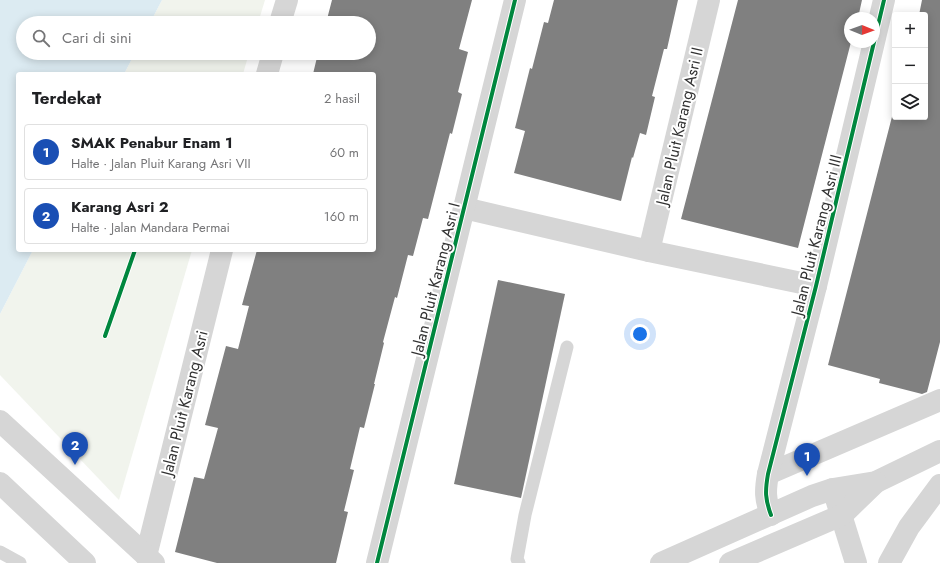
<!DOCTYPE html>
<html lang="id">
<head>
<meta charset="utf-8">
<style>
  body { margin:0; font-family:Jost,sans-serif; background:#f2f2f2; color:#202124 }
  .controls { position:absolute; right:12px; top:12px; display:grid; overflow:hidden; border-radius:4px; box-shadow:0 2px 10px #0003 }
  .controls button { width:36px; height:36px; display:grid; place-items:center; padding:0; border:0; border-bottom:1px solid #e0e0e0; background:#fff; color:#202124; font:20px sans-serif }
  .compass { position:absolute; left:844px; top:12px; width:36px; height:36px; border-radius:50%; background:#fff; box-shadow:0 2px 10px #0003; rotate:91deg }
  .you { position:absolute; left:640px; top:334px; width:14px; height:14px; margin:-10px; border:3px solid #fff; border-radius:50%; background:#1a73e8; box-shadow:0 0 0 6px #1a73e833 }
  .badge { display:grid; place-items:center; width:26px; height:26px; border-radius:50%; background:#7a7a7a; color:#fff; font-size:13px; font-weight:700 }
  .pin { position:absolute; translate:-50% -33px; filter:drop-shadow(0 1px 2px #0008) }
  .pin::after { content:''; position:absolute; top:21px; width:14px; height:12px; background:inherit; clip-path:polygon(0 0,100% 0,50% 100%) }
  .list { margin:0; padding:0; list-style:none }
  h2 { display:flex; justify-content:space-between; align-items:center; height:52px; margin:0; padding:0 16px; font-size:17px }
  h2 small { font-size:13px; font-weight:400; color:#757577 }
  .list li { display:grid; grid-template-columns:26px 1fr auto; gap:12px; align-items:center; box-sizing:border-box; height:56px; margin:0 8px 8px; padding:0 8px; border:1px solid #e0e0e0; border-radius:4px }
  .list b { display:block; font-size:15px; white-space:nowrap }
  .list p { margin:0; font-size:13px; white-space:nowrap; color:#757577 }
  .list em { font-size:13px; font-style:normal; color:#757577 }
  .icon { flex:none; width:22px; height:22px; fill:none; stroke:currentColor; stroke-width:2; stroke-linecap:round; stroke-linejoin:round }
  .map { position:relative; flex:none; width:940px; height:563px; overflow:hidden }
  .search { position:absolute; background:#fff; box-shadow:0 2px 10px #0003; left:16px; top:16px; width:360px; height:44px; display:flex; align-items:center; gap:10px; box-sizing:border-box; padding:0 14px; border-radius:22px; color:#757577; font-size:15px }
  .panel { position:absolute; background:#fff; box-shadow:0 2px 10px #0003; left:16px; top:72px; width:360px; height:180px; border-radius:4px }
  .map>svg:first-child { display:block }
  .green { fill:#f1f4ed }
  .water { fill:#dcebf2 }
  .building { fill:#808080 }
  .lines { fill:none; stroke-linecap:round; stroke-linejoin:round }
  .service { stroke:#d6d6d6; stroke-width:13 }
  .minor { stroke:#d6d6d6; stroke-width:22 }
  .tertiary { stroke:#d6d6d6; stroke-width:22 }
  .cycleway-casing { stroke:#fff; stroke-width:6 }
  .cycleway { stroke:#00873e; stroke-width:4 }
  .labels { text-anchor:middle; stroke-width:4; stroke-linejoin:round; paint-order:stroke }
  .street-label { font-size:16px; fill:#323232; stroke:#fff }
</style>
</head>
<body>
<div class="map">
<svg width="940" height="563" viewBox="0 0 940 563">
  <rect width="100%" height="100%" fill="#fff"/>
  <g class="green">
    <path d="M162,0H265L258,23H150Z"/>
    <path d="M135,53H249L243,74H124Z"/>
    <path d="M33,250H192L119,500L0,375V314Z"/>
  </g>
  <path class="water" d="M0,0H162L150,23H23V53H135L124,74H18V250H33L0,314Z"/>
  <g class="building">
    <path d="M332,0H472L459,49L468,52L458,92L462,94L452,134L450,133L428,219L423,218L413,256L408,255L397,298L395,297L383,342L384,343L374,384H375L364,428L360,427L350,469L354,470L344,511L348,512L336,563H217L175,552L194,477L204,479L218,428L205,425L226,346L238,349L249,306L242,305L257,250H374V74H313L318,53H369V23H326Z"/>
    <path d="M554,0H678L667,49H664L652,96L655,97L646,135L640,133L633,158L632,157L621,201L514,173L525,131L515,128L530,68L532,69L544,22L548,23Z"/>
    <path d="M738,0H862L858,18H850V42H851L798,248L681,219Z"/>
    <path d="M922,0H940V342L927,392L922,394L879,383L880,379L828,365L895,105V117H925V15H919Z"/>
    <path d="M498,280L565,294L521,498L454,484Z"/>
  </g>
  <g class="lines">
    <g class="service">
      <path d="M0,552L20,563"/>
      <path d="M519,563L517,559L525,515L567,347"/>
    </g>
    <g class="minor">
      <path d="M280,23L287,0"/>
      <path d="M267,74L273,53"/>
      <path d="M464,208L649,251L816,286"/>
      <path d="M649,251L709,0"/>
      <path d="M768,474L940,400"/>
      <path d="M833,489L856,563"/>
      <path d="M771,515C765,499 765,491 768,474L816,286L884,0"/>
      <path d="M146,556L222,250"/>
      <path d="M377,563L515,0"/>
      <path d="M889,563L909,527L940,485"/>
    </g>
    <g class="tertiary">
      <path d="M0,421L154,563"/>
      <path d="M0,483L85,563"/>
      <path d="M661,563L812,496L833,489L876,482L940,451"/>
      <path d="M730,563L842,515L876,482"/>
    </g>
    <defs>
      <g id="cycleway">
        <path d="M105,336L135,250"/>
        <path d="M771,515C765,499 765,491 768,474L816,286L884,0"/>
        <path d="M377,563L515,0"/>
      </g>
    </defs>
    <use href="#cycleway" class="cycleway-casing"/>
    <use href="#cycleway" class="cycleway"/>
  </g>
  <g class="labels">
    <g class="street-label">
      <text transform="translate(679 126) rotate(-77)" y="6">Jalan Pluit Karang Asri II</text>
      <text transform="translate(816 235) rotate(-76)" y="6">Jalan Pluit Karang Asri III</text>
      <text transform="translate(435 279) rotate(-76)" y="6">Jalan Pluit Karang Asri I</text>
      <text transform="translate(184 403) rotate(-76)" y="6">Jalan Pluit Karang Asri</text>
    </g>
  </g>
</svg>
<div class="controls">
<button>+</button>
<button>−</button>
<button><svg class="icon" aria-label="layers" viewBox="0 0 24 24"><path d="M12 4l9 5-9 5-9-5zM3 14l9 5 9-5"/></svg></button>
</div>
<svg class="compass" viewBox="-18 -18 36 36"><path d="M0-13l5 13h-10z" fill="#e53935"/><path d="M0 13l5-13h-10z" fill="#757577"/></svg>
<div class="you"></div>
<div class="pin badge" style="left:807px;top:476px;background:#1a4fb4">1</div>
<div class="pin badge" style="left:75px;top:465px;background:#1a4fb4">2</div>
<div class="search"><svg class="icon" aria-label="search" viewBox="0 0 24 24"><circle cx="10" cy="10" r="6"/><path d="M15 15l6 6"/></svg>Cari di sini</div>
<section class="panel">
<h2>Terdekat<small>2 hasil</small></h2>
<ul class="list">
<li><span class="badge" style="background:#1a4fb4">1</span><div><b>SMAK Penabur Enam 1</b><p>Halte · Jalan Pluit Karang Asri VII</p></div><em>60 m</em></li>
<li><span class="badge" style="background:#1a4fb4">2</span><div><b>Karang Asri 2</b><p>Halte · Jalan Mandara Permai</p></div><em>160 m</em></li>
</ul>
</section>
</div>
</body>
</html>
